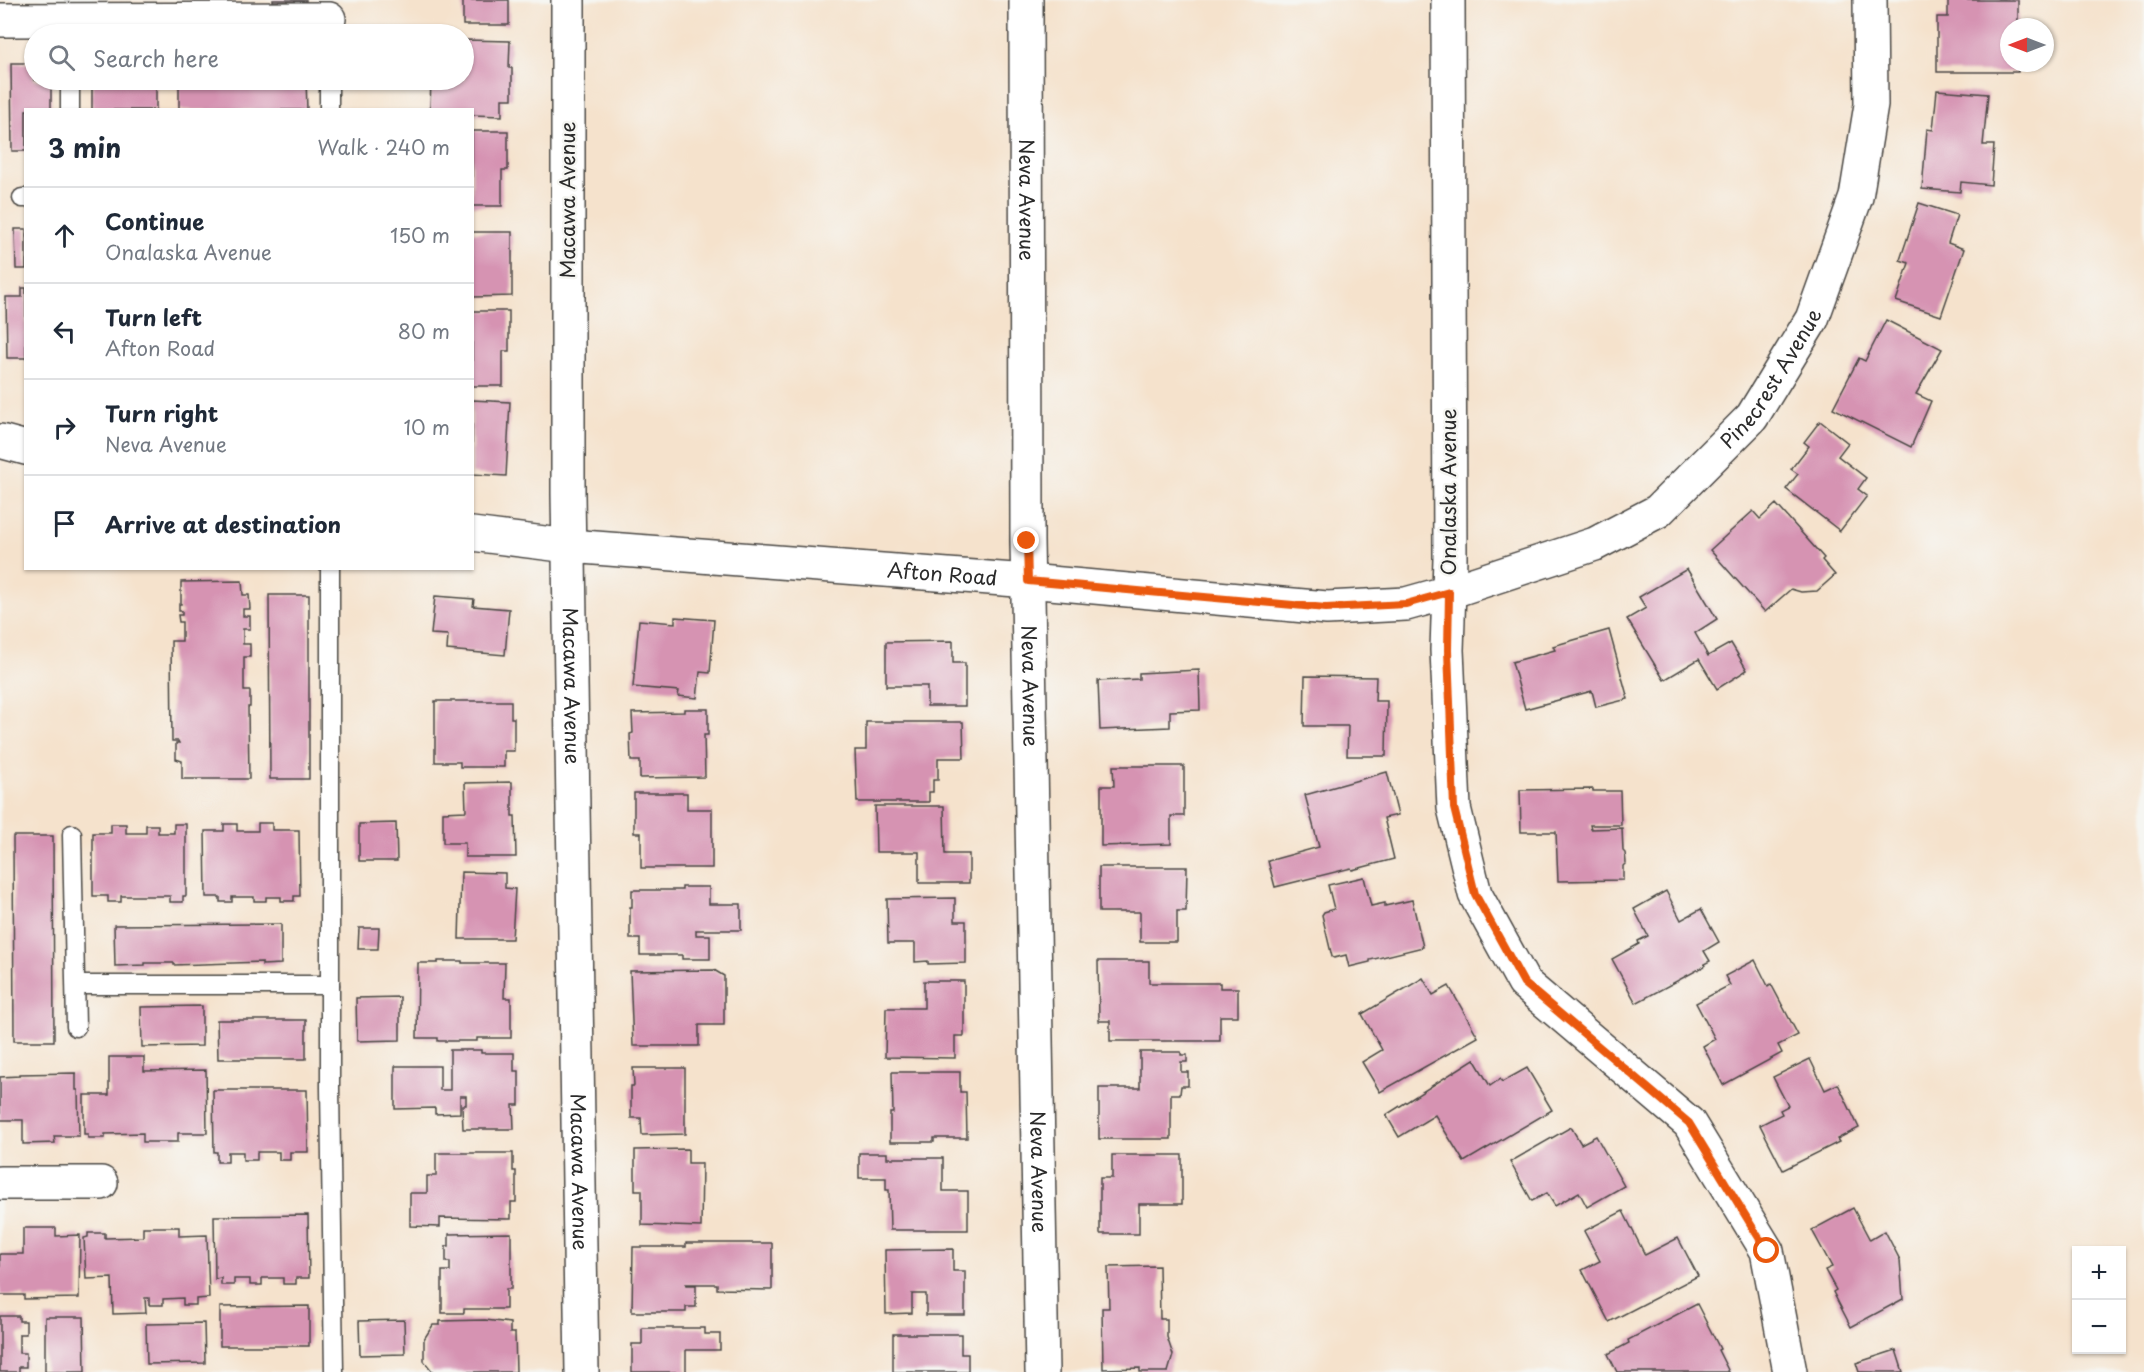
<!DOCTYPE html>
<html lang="en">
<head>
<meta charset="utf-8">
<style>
  body { margin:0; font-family:"Playpen Sans",sans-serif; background:#f6f6f7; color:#1f2937 }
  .controls { position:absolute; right:18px; bottom:18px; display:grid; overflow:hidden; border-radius:0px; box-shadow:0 2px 4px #0004 }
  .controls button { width:54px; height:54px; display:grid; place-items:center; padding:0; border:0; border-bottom:2px solid #e0e1e3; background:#fff; color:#1f2937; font:30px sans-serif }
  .compass { position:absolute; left:2000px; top:18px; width:54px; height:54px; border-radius:50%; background:#fff; box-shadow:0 2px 4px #0004; rotate:270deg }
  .stop { position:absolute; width:18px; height:18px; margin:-14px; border:4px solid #ea580c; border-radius:50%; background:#fff }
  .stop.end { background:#ea580c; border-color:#fff; box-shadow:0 2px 6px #0008 }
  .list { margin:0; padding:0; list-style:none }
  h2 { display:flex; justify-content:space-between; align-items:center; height:78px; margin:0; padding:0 24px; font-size:26px }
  h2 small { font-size:20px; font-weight:400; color:#747a83 }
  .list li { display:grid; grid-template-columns:39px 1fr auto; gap:18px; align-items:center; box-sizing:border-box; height:96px; padding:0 24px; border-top:2px solid #e0e1e3 }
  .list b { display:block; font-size:22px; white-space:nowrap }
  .list p { margin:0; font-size:20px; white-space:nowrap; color:#747a83 }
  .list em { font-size:20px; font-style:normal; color:#747a83 }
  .icon { flex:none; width:33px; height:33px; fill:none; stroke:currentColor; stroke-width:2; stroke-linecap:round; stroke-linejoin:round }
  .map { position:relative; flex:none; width:2144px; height:1372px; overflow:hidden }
  .search { position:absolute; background:#fff; box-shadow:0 2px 4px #0004; left:24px; top:24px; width:450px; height:66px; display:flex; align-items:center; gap:15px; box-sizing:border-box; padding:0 21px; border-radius:33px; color:#747a83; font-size:22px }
  .panel { position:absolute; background:#fff; box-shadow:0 2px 4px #0004; left:24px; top:108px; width:450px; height:462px; border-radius:0px }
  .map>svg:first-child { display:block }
  .building { fill:#d693b2 }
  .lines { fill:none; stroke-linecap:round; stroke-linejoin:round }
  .lane-casing { stroke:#494643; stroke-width:21 }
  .street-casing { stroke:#494643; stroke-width:36 }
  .secondary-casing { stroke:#494643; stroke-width:36 }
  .lane { stroke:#fff; stroke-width:18 }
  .street { stroke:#fff; stroke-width:33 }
  .secondary { stroke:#fff; stroke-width:33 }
  .route { stroke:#ea580c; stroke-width:8 }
  .labels { text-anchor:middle; stroke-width:5; stroke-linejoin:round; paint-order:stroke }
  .street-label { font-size:20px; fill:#2b2b2b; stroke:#f6f6f2 }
</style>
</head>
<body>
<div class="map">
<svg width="2144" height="1372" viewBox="0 0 2144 1372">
  <rect width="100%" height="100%" fill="#f6f6f2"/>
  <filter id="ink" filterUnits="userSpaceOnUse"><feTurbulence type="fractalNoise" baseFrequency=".0167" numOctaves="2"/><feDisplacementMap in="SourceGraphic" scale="12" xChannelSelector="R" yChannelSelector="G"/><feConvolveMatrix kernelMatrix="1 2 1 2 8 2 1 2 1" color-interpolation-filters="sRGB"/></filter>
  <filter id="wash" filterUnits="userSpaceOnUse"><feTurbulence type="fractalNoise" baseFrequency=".008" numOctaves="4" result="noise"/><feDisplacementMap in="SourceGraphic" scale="24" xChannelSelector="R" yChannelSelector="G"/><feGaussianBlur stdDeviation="1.35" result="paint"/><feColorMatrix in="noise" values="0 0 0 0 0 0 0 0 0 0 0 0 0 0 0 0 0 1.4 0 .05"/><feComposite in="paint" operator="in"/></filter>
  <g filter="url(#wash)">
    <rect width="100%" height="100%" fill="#f5e2cc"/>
    <g id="blocks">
      <g class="building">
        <rect x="273" y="0" width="33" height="2"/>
        <rect x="463" y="0" width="46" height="25"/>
        <path d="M1948,0H2018V27H2009V63H2018V72H1937V17H1948Z"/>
        <path d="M464,40L510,41L509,68H512V99H502V116L472,115V110H430L431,80H464Z"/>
        <path d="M11,63H34V80H51V110H26V151H12Z"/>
        <rect x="92" y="80" width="64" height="30"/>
        <path d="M179,80H306L307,110H179Z"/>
        <path d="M1937,90L1988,94L1983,145H1994L1991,185L1961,182L1960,192L1922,189L1927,129L1933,130Z"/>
        <path d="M472,131H508V170H502V206H472Z"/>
        <path d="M1919,203L1957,215L1948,243L1964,249L1941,316L1896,301L1909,263L1900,260Z"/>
        <path d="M15,229H26V269H16Z"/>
        <path d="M472,232H512V296L472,297Z"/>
        <path d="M22,288H26V358H7L6,297H22Z"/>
        <path d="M472,311H509V351H503V386H472Z"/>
        <path d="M1886,320L1942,349L1916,394L1931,401L1911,447L1833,408L1859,358L1865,361Z"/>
        <path d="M472,400L510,402L506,476L472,474Z"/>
        <path d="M1820,421L1848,443L1838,456L1866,478L1858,489L1867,496L1840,531L1786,489L1798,474L1791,469L1809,446L1804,442Z"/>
        <path d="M1776,504L1824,558L1822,560L1835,575L1817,591L1801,592L1791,589L1765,612L1710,550L1753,511L1760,519Z"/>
        <path d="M1687,569L1717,619L1695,633L1708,656L1731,643L1747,670L1717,689L1699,659L1664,680L1627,619L1646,608L1639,597Z"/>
        <path d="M242,581L243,595H249L250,609H243V616H250V629H243V644H250V657H244V691H250V707H248L249,779H182V761L176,759V743H179L178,741H172L171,641H182V622H179L178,615H182V611H179V604H181V582Z"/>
        <path d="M269,595H309V779H270Z"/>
        <path d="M435,596L474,599L473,606L509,609L505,655L447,650L448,635L431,634Z"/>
        <path d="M675,617L714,620L710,673L700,672L697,698L678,696L679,691L633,687L639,620L675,623Z"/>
        <path d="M1609,630L1628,699L1596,707L1592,691L1525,709L1512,662L1555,650L1553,646Z"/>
        <path d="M953,641V663H965V706H927V686H886V642Z"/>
        <path d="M1199,670L1200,710L1170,711V727L1100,730L1098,681L1139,679V673Z"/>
        <path d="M1305,676L1376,677L1375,701H1387L1386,756H1347L1348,726H1304Z"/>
        <path d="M435,701H511V718H514V751H504V767H460V762H435Z"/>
        <path d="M684,709H708V735H704L705,777L640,778V761H631L630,734L633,733L632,713L684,712Z"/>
        <path d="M866,722H963L964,758H938V780H933V792H929V802H857L855,750H866Z"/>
        <path d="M1113,766H1184V816H1171V844L1101,846V786H1114Z"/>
        <path d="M1387,772L1398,815L1384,818L1394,859L1352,870L1351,868L1275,887L1268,861L1319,847L1305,795Z"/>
        <path d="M512,782V816H515L516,857H465V843H443V812L466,811L465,783Z"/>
        <path d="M1593,789V791H1620L1621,825H1590L1591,829L1622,828L1623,851L1625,853L1626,863L1623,866V880L1558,881L1556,832H1521L1520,790Z"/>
        <path d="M634,793H687V809H712V868H641V833H634Z"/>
        <path d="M875,806H944L945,854H969V883H919V852H876Z"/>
        <path d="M258,823H272V830H299L300,896H294V901H281V897H266V901H254V897H232V902H220V897H206L205,831H224V824H237V831H258Z"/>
        <path d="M396,823L397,861H359V824Z"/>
        <path d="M111,824H126V833H146V825H158V833H174V824H186V896H183V902H170V896H121V902H108V896H93V833H111Z"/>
        <path d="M13,836H53L54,1041H14Z"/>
        <path d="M1099,867H1187L1186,911H1177V942H1140V912H1099Z"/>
        <path d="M461,872L505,873V888L515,889L512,939H459Z"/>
        <path d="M1364,877L1371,906L1385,903V906L1412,900L1423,947L1370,960V962L1349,967L1346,955L1334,958L1332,957L1322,915L1324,912L1334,909L1328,885Z"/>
        <path d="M682,887H709V904H741V930H696V935H710V959H682V955H640V939H630V907H632V890H682Z"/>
        <path d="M1666,891L1681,920L1701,909L1719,942L1704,951L1710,961L1704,964L1705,966L1636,1003L1612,959L1639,944L1638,941L1648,936L1634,909Z"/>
        <path d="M955,898V921H966V963L928,964V961L915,962V943H888L887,899Z"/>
        <path d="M281,924V964L262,965V962L174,965V963H145V965L115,966L114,925Z"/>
        <path d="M359,928H379L378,949H358Z"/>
        <path d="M1755,960L1768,986L1771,984L1798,1035L1778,1045L1782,1053L1723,1085L1703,1046L1715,1039L1696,1003L1730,985L1725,976Z"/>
        <path d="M438,961H462V963H505L504,998H511V1038H477V1041H438V1038H417L418,963H438Z"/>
        <path d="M1098,961H1149V983H1220V988H1238V1016H1220V1041H1110V1021H1099Z"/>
        <path d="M714,970L724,976V1025H699V1046H633L630,971Z"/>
        <path d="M1423,978L1433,995L1449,986L1478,1037L1380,1092L1362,1062L1382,1050L1362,1014Z"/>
        <path d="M924,981H964V1036H955V1058L885,1057L886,1008H924Z"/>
        <path d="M400,997V1040L357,1041L356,998Z"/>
        <path d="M202,1006V1046L142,1047L141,1007Z"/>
        <path d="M217,1020H306V1059H218Z"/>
        <path d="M450,1050H481V1053H514V1071H519V1105H513L514,1129H463L462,1105H466V1096H460V1113L435,1114V1108L395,1109V1066H440V1090H450Z"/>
        <path d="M1140,1052H1181V1055H1187V1062H1181V1072H1188V1086H1181L1180,1094H1171V1139H1099V1088H1140Z"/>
        <path d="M109,1057H144V1071L206,1070L207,1133H178V1142H143V1133L105,1134V1138H88V1134H84V1095H109Z"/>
        <path d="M1474,1059L1490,1086L1500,1079L1502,1082L1527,1068L1552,1110L1464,1162L1435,1115L1399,1137L1386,1115Z"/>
        <path d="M1810,1059L1825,1090L1838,1084L1859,1128L1837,1139L1839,1142L1783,1170L1760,1125L1782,1114L1780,1110L1788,1106L1773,1077Z"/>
        <path d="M633,1068H685V1134L642,1135L641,1118H631V1086H634Z"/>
        <path d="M892,1072H960V1092H966L967,1138H934V1142H890V1113H893Z"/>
        <path d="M76,1073V1090H78L79,1136H54L55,1143L23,1144V1120H0V1077L19,1076V1074Z"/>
        <path d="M213,1090H307L308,1152H290V1160H279V1152H257V1160H243V1152H228V1162H217V1152H214Z"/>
        <path d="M1571,1127L1581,1144L1596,1136L1624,1186L1587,1207L1579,1192L1555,1206L1547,1193L1532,1201L1510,1162Z"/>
        <path d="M688,1149V1163H702L701,1227L642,1225V1190H635V1150Z"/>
        <path d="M436,1153H513V1171H516V1202H511V1219L440,1218V1227L410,1226V1193H427V1176H436Z"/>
        <path d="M859,1153H887V1158H943V1191H968V1230H890L889,1190H886V1178H859Z"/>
        <path d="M1112,1155H1182V1204H1139V1234H1100V1178H1112Z"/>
        <path d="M1853,1208L1870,1240L1885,1231L1900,1260L1903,1299L1851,1327L1833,1292L1836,1290L1825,1270L1832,1267L1812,1230Z"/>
        <path d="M1623,1211L1645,1255L1678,1238L1698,1276L1609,1322L1582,1270L1600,1261L1584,1231Z"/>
        <path d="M308,1215L309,1278H296V1284H283V1278H262V1285H250V1279H234V1285H221V1278L215,1279L214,1216Z"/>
        <path d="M143,1227H179V1236L207,1235L209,1298L196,1299V1305H183V1298L163,1299V1305H149V1298H145L146,1313L113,1314L112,1278L86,1279L84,1238L88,1237V1233H105V1238L143,1237Z"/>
        <path d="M23,1228H56V1236L80,1235L79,1298L24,1299V1295H0V1254H23Z"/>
        <path d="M511,1233V1289H506V1309H464V1313H442V1271H450V1262H446V1246H449V1234Z"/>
        <path d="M686,1243H772V1290L717,1289V1284H686V1285H696V1307H686V1312H632L633,1247H686Z"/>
        <path d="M953,1249V1271H965V1315H926V1294H912V1313L886,1314L885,1250Z"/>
        <path d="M1159,1266L1160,1319H1167V1337L1173,1355L1168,1372H1140V1368L1103,1369L1102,1308H1109L1108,1267Z"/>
        <path d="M1697,1304L1720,1349L1718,1350L1729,1372H1617L1608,1354L1629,1343L1628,1340Z"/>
        <path d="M309,1306V1346H220V1307Z"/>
        <path d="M0,1316H19V1321H26V1334H19V1353H26V1367H19V1372H0Z"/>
        <path d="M45,1317H84L85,1372H45Z"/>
        <path d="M404,1320L405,1354L360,1355L359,1321Z"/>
        <path d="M485,1320L510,1323V1333H515L516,1372H433L424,1361V1339L433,1325H440V1321Z"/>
        <path d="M204,1323L205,1363L147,1364L146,1324Z"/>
        <path d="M642,1328H705V1334H720V1350H686V1372H632V1344H642Z"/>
        <path d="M893,1334H961V1354H968V1372H893Z"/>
        <path d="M1896,1350L1903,1372H1859L1856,1363Z"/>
      </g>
    </g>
  </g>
  <g filter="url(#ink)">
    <use href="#blocks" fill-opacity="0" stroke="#494643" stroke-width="1.5"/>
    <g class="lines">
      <defs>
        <g id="lane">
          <path d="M329,80V110"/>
          <path d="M70,110V80"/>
          <path d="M22,198H26"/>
          <path d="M330,568V1088L334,1372"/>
          <path d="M72,834L76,1027"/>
          <path d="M76,985H330"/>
        </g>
        <g id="street">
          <path id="s1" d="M568,0V494L582,1372"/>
          <path id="s2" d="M1026,0L1027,541L1042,1372"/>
          <path d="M1448,0L1450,558L1447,650L1454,808L1475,894L1524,983L1689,1123L1767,1251L1790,1372"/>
          <path d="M0,20L329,19"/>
          <path d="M0,1183H101"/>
        </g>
        <g id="secondary">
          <path d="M0,441L26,448"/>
          <path id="s3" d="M472,534L569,546L1028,581L1327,608L1406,604L1449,592L1595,544L1658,511L1752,417L1812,319L1856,197L1871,105L1870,0"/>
        </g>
      </defs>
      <use href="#lane" class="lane-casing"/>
      <use href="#street" class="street-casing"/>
      <use href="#secondary" class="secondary-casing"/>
      <use href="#lane" class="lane"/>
      <use href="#street" class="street"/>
      <use href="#secondary" class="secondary"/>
    </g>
  </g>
  <g class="lines" filter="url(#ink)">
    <path class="route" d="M1027,541L1028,581L1326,608L1406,604L1449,592L1448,650L1454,808L1475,894L1524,983L1689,1123L1767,1251"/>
  </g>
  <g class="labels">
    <g class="street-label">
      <text transform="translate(568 200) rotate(-90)" y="7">Macawa Avenue</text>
      <text dy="7" stroke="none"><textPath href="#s2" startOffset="200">Neva Avenue</textPath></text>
      <text dy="7" stroke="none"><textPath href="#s3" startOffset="1382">Pinecrest Avenue</textPath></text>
      <text transform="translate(1449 492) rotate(-90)" y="7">Onalaska Avenue</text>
      <text dy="7" stroke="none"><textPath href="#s3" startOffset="472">Afton Road</textPath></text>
      <text dy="7" stroke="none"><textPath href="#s1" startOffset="686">Macawa Avenue</textPath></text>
      <text dy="7" stroke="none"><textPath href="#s2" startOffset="686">Neva Avenue</textPath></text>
      <text dy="7" stroke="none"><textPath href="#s1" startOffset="1172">Macawa Avenue</textPath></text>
      <text dy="7" stroke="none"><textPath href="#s2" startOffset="1172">Neva Avenue</textPath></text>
    </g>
  </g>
</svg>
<div class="controls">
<button>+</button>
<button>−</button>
</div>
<svg class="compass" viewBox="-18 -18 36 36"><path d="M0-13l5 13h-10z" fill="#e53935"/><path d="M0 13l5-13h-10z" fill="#747a83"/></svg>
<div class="stop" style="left:1767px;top:1251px"></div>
<div class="stop end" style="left:1027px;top:541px"></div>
<div class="search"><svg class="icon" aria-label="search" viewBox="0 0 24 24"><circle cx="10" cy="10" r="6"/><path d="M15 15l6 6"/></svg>Search here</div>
<section class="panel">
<h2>3 min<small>Walk · 240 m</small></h2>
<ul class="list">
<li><svg class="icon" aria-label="ahead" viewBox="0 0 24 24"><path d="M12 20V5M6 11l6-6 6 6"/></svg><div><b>Continue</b><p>Onalaska Avenue</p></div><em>150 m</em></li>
<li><svg class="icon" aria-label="left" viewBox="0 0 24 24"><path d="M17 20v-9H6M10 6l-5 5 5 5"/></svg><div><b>Turn left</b><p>Afton Road</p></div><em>80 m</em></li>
<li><svg class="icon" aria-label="right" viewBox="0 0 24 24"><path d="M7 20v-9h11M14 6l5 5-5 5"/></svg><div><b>Turn right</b><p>Neva Avenue</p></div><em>10 m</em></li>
<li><svg class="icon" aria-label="arrive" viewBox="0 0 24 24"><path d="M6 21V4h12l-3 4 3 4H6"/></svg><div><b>Arrive at destination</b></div></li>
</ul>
</section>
</div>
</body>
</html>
